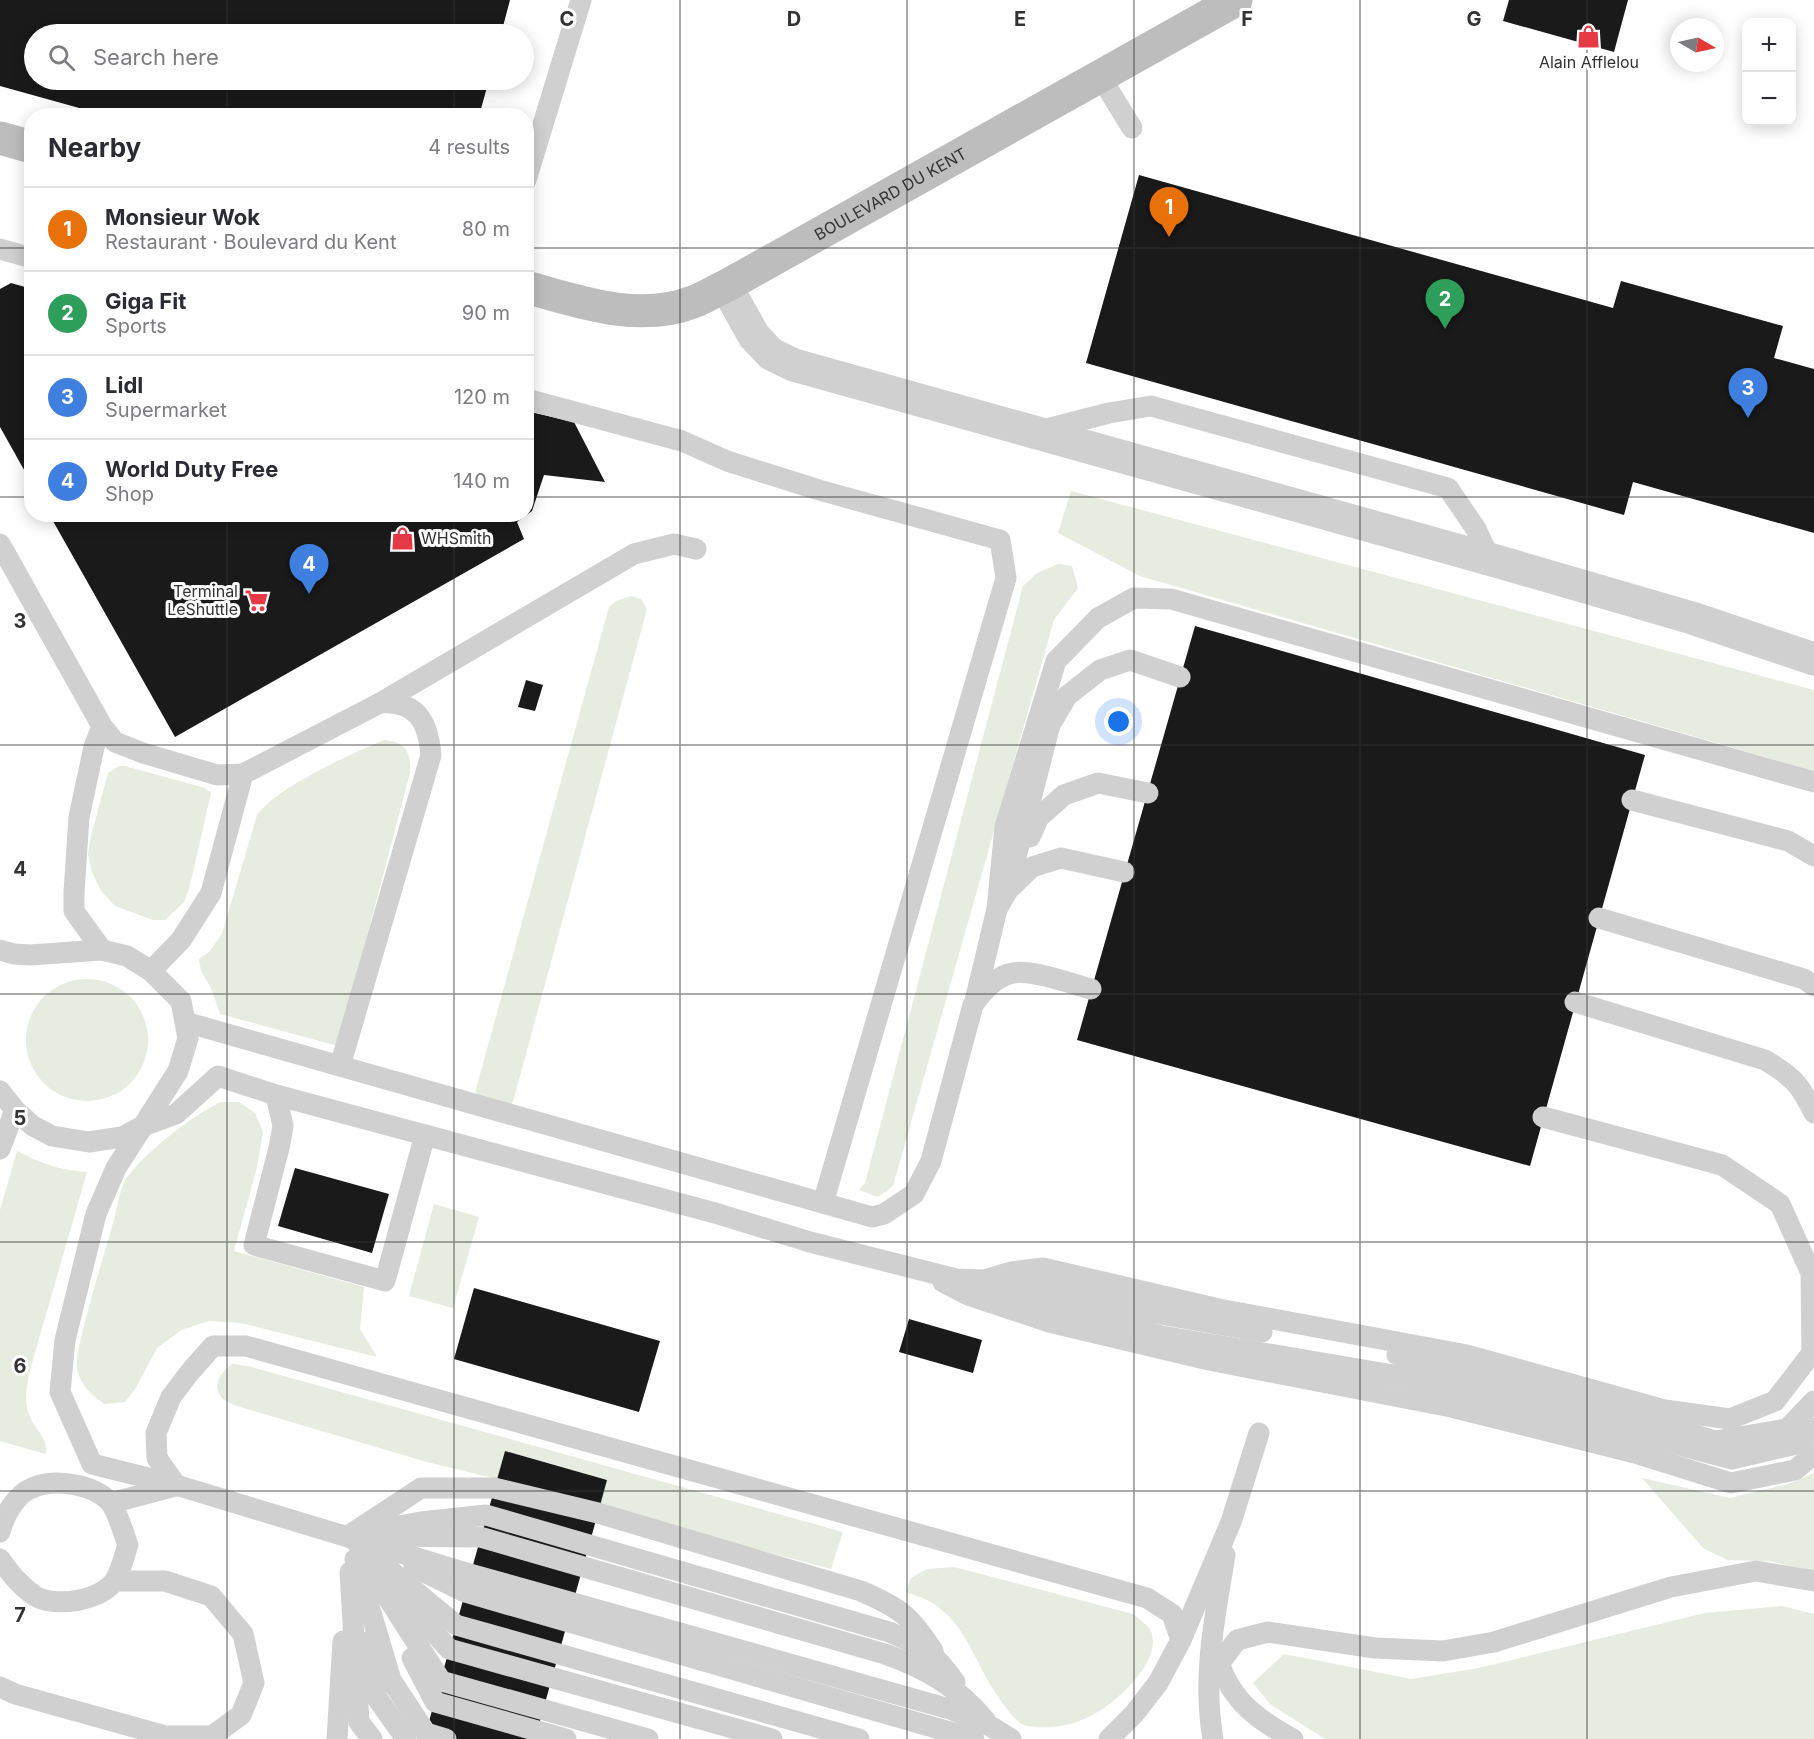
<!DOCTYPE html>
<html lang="en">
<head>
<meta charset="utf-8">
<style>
  body { margin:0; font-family:Inter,sans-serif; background:#f2f2f3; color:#2b2b33 }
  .controls { position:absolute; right:18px; top:18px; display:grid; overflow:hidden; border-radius:12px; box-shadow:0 3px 15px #0003 }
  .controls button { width:54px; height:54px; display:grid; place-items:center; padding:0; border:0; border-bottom:2px solid #e1e1e2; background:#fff; color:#2b2b33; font:30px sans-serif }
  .compass { position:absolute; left:1670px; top:18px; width:54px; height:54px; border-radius:50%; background:#fff; box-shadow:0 3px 15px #0003; rotate:99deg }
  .you { position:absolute; left:1119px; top:722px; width:21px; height:21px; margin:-15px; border:4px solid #fff; border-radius:50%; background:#1a73e8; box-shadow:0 0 0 9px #1a73e833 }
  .badge { display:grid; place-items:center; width:39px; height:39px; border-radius:50%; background:#7c3aed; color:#fff; font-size:20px; font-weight:700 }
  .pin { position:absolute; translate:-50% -50px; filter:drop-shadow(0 2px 3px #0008) }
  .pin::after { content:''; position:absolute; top:32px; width:21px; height:18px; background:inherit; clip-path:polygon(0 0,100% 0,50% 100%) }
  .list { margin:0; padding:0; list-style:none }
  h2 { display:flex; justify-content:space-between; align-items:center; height:78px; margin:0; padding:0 24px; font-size:26px }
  h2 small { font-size:20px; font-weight:400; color:#7c7c81 }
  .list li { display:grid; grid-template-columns:39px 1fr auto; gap:18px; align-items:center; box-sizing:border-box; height:84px; padding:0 24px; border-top:2px solid #e1e1e2 }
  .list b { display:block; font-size:22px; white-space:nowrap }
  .list p { margin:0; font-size:20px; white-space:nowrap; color:#7c7c81 }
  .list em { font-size:20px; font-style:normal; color:#7c7c81 }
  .icon { flex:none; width:33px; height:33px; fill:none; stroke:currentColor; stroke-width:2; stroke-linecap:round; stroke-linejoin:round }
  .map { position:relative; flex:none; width:1814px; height:1739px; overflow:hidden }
  .search { position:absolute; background:#fff; box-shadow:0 3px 15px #0003; left:24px; top:24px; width:510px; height:66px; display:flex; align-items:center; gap:15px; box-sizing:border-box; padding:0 21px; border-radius:33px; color:#7c7c81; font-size:22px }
  .panel { position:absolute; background:#fff; box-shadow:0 3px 15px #0003; left:24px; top:108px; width:510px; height:414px; border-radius:24px }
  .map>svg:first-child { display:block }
  .green { fill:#e6ecdf }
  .building { fill:#1a1a1a }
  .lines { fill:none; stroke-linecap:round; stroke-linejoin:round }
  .lane { stroke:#d0d0d0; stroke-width:21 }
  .street { stroke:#d0d0d0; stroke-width:33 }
  .secondary { stroke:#bdbdbd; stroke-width:33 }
  .grid { fill:none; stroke:#333; stroke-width:1.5; stroke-opacity:0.55 }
  .labels { text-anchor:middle; stroke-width:6; stroke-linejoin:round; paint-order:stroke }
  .poi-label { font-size:16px; fill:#333; stroke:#fff }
  .street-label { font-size:16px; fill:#333; stroke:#fff }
  .grid-label { font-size:20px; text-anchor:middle; font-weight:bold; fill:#333; stroke:#fff; stroke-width:6; stroke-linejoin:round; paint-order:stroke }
</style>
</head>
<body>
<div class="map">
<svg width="1814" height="1739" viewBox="0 0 1814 1739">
  <rect width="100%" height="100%" fill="#fff"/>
  <g class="green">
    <path d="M1071,491L1814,690V771L1140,576L1058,533Z"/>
    <path d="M1058,564L1072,566L1078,588L1054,620L893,1186L878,1197L859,1190L865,1183L1023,586L1037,573Z"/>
    <path d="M631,596L641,599L647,609L514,1098L511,1105L477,1098L476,1089L609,607L616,601Z"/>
    <path d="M384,740C406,742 411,752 410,773L338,1046L220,1014L211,988L201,971L199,959L209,952L222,934L257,815C277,787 351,754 384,740Z"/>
    <path d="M119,766H125L205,788L211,793L190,885L184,902L165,920H153L115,906L101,891L92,872L88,855L90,840L108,773Z"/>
    <circle cx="87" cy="1040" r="61"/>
    <path d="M220,1102H239L255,1113L263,1132L257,1167L234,1251L364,1287L360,1329L377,1357L241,1323L209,1321L181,1330L157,1348L135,1389L125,1402L104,1404C91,1394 81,1386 77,1369C73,1353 107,1246 113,1223C117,1211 120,1185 128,1176C149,1149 190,1118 220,1102Z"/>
    <path d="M17,1151C40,1163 62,1171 87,1172L30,1370C27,1385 23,1401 30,1417C34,1428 51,1442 45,1454L0,1441V1210Z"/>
    <path d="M434,1204L479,1217L453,1308L409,1296Z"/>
    <path d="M233,1364L248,1366L843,1532L831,1569L707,1536L600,1504L607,1480L505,1451L497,1479L427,1462L237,1406C233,1404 226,1402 223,1399C210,1385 222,1371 233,1364Z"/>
    <path d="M1814,1473V1572L1769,1561L1728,1560L1704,1549L1642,1478L1730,1498L1791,1483Z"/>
    <path d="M954,1567L1133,1614C1140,1620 1149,1625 1152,1634C1156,1649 1147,1665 1138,1676C1112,1707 1080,1730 1037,1727C1033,1726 1027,1727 1023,1725C1014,1719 1005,1707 999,1698C975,1665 968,1625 931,1602C924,1598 914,1595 906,1592L911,1578L927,1569Z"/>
    <path d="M1782,1606L1814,1614V1739H1325L1270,1704L1253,1683L1284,1654L1411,1679L1479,1668L1705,1613Z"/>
  </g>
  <g class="building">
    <path d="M0,0H510L501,34H34V80H489L479,116H108L0,86Z"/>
    <path d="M1509,0H1628L1614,52L1503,21Z"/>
    <path d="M1139,175L1613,308L1621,281L1783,326L1774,358L1814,369V533L1633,482L1624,515L1086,363Z"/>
    <path d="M11,283L32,289V484L0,427V289Z"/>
    <path d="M526,411L574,422L605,482L544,475L532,511L517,522L524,539L175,737L49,514H526Z"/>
    <path d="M1195,626L1645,755L1530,1166L1077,1040Z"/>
    <path d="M526,680L543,685L535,711L518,707Z"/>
    <path d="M295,1168L389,1194L372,1253L278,1226Z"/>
    <path d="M474,1288L660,1341L639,1412L454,1359Z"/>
    <path d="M909,1319L982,1340L973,1373L899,1352Z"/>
    <path d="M505,1451L607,1480L598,1513L535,1739H424Z"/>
  </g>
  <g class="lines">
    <g class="lane">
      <path d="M1100,76L1132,128"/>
      <path d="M526,180L581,0"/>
      <path d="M0,249L32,258"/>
      <path d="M526,399L682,441L727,461L819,490L1000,540L1006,578L823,1203"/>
      <path d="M1039,431L1109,413L1151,406L1448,488L1476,529L1490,559"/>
      <path d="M0,544L102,726L94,747L79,817L74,892V911L102,950"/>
      <path d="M102,726L115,742L143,753L217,775L243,774L380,703L634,554L674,544L696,549"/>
      <path d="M1632,800L1788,841L1814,856"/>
      <path d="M1030,837L1039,817L1064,795L1098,783L1148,793"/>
      <path d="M1010,880L1050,725L1067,696L1100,670L1130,660L1180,677"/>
      <path d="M997,909L1005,827L1056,661L1098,618L1134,598L1171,599L1814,782"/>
      <path d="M1599,918L1804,979L1814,986"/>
      <path d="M0,950L14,954L30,955L102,950L127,956L151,971L181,1001L188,1038L178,1071L143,1126L122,1137L89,1142L52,1136L33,1126L15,1110L0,1091"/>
      <path d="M151,971L181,940L211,893L243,774"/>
      <path d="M975,1001L997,909L1008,890L1032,867L1061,858L1124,872"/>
      <path d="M1575,1002L1765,1060C1792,1076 1800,1084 1814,1113"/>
      <path d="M185,1022L872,1217L884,1214L914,1194L931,1161L973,1005C981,993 997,975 1013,973C1031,969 1072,984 1091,989"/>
      <path d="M340,1066L431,755C428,721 417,701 380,703"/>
      <path d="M276,1095L283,1126L279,1148L254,1245L385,1281L425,1135"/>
      <path d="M0,1149L15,1110"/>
      <path d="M1015,1281H1038L1132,1309L1262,1332"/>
      <path d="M943,1282L968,1295L1049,1322L1209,1360L1451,1407L1635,1453L1731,1483L1795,1470L1814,1454"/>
      <path d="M985,1287L1162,1336L1405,1377L1605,1425L1732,1459L1800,1443L1814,1428"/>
      <path d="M1397,1355L1558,1396L1716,1441L1787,1429L1814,1401"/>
      <path d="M176,1485L157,1458L156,1433L171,1397L190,1372L213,1346H246L1147,1598L1172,1614L1181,1640"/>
      <path d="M111,1503L175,1486"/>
      <path d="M393,1527L421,1522L486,1515L889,1632C924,1646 933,1651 955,1682"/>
      <path d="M0,1532C4,1516 16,1494 32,1488C55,1478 93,1484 110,1502C117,1510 124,1535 128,1545C124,1556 121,1571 115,1580C102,1601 55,1608 35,1596C20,1586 10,1573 0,1559"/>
      <path d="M348,1536L421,1488H494L598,1513L861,1591C900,1608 910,1615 933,1651"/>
      <path d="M373,1536L480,1537L885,1654C928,1669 957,1687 986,1721"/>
      <path d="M356,1542L456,1625L859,1739"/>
      <path d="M360,1554L441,1681L648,1739"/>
      <path d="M355,1559L391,1680L426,1733L446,1739"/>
      <path d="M414,1567L465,1592L974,1739"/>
      <path d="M350,1572L359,1722L372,1739"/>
      <path d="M394,1588L449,1649L772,1739"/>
      <path d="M367,1642L377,1698L406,1739"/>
      <path d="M1215,1651C1228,1697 1252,1717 1293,1739"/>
      <path d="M412,1658L435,1702L566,1739"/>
      <path d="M1219,1664L1237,1640L1268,1632L1375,1648L1443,1651L1494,1642L1671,1587L1756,1571L1814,1581"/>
      <path d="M0,1687L15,1694L166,1736H212L241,1715L254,1683L243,1634L211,1596L165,1581H115"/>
      <path d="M337,1739L343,1641"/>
      <path d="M1011,1739L990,1726L953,1710L470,1574L176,1485L92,1464L60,1392L65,1340L96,1214L116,1168L143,1126L176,1114L218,1076L276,1095L715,1213L810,1242L956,1279L984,1280L1011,1272L1043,1268L1219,1309L1467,1355L1665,1410L1730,1419L1775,1401L1812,1353L1811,1273L1780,1204L1722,1165L1543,1117"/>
      <path d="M1109,1739L1134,1714L1158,1683L1181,1640L1231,1522L1259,1433"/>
      <path d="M1213,1739C1202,1677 1215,1616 1225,1555"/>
    </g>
    <path class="street" d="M726,286L754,336L771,354L794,365L1503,563L1692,618L1814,659"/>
    <g class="secondary">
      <path d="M0,138L32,147"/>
      <path id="s1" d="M526,287C579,302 639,323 693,302C704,298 715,291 726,286L1236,0"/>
    </g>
  </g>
  <path class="grid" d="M227,0V34M454,0V34M680,0V1739M907,0V1739M1134,0V1739M1360,0V1739M1587,0V1739M227,80V116M454,80V116M0,248H32M526,248H1814M0,497H32M526,497H1814M227,514V1739M454,514V1739M0,745H1814M0,994H1814M0,1242H1814M0,1491H1814"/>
  <defs>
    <symbol id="shop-bare" viewBox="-9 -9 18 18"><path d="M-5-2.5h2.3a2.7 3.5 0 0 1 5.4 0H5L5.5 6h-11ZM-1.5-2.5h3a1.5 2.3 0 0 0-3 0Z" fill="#e63946" stroke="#fff" stroke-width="2.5" paint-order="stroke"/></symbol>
    <symbol id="supermarket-bare" viewBox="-9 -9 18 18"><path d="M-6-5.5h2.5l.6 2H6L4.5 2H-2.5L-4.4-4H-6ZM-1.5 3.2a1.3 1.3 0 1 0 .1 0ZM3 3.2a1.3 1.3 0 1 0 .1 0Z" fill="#e63946" stroke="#fff" stroke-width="2.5" paint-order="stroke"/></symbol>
  </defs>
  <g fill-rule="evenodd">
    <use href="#shop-bare" x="1572" y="20" width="33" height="33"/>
    <use href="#shop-bare" x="386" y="522" width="33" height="33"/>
    <use href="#supermarket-bare" x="240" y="584" width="33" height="33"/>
  </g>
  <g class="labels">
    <g class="poi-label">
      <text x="1589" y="68">Alain Afflelou</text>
      <text x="421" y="544" text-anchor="start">WHSmith</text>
      <text x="238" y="597" text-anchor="end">Terminal<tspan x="238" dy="18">LeShuttle</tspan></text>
    </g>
    <g class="street-label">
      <text dy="6" stroke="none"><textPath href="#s1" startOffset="396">BOULEVARD DU KENT</textPath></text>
    </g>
  </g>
  <g class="grid-label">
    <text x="567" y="26">C</text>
    <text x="794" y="26">D</text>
    <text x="1020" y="26">E</text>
    <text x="1247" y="26">F</text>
    <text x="1474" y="26">G</text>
    <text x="20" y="628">3</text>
    <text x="20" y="876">4</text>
    <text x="20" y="1125">5</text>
    <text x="20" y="1373">6</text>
    <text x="20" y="1622">7</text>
  </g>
</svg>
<div class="controls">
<button>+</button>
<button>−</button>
</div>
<svg class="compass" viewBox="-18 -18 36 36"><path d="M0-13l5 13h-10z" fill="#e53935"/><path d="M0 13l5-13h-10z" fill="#7c7c81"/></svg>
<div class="you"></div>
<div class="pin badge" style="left:1169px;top:237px;background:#e8710a">1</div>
<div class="pin badge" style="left:1445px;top:329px;background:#2e9e5b">2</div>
<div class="pin badge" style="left:1748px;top:418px;background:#3f7fe0">3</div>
<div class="pin badge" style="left:309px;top:594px;background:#3f7fe0">4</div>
<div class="search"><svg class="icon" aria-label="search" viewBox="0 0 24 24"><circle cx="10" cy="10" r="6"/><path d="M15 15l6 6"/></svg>Search here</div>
<section class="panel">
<h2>Nearby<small>4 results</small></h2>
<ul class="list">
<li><span class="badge" style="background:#e8710a">1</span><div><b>Monsieur Wok</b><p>Restaurant · Boulevard du Kent</p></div><em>80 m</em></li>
<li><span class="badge" style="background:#2e9e5b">2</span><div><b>Giga Fit</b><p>Sports</p></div><em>90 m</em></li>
<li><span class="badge" style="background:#3f7fe0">3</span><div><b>Lidl</b><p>Supermarket</p></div><em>120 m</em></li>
<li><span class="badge" style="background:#3f7fe0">4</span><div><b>World Duty Free</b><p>Shop</p></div><em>140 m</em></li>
</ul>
</section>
</div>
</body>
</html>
